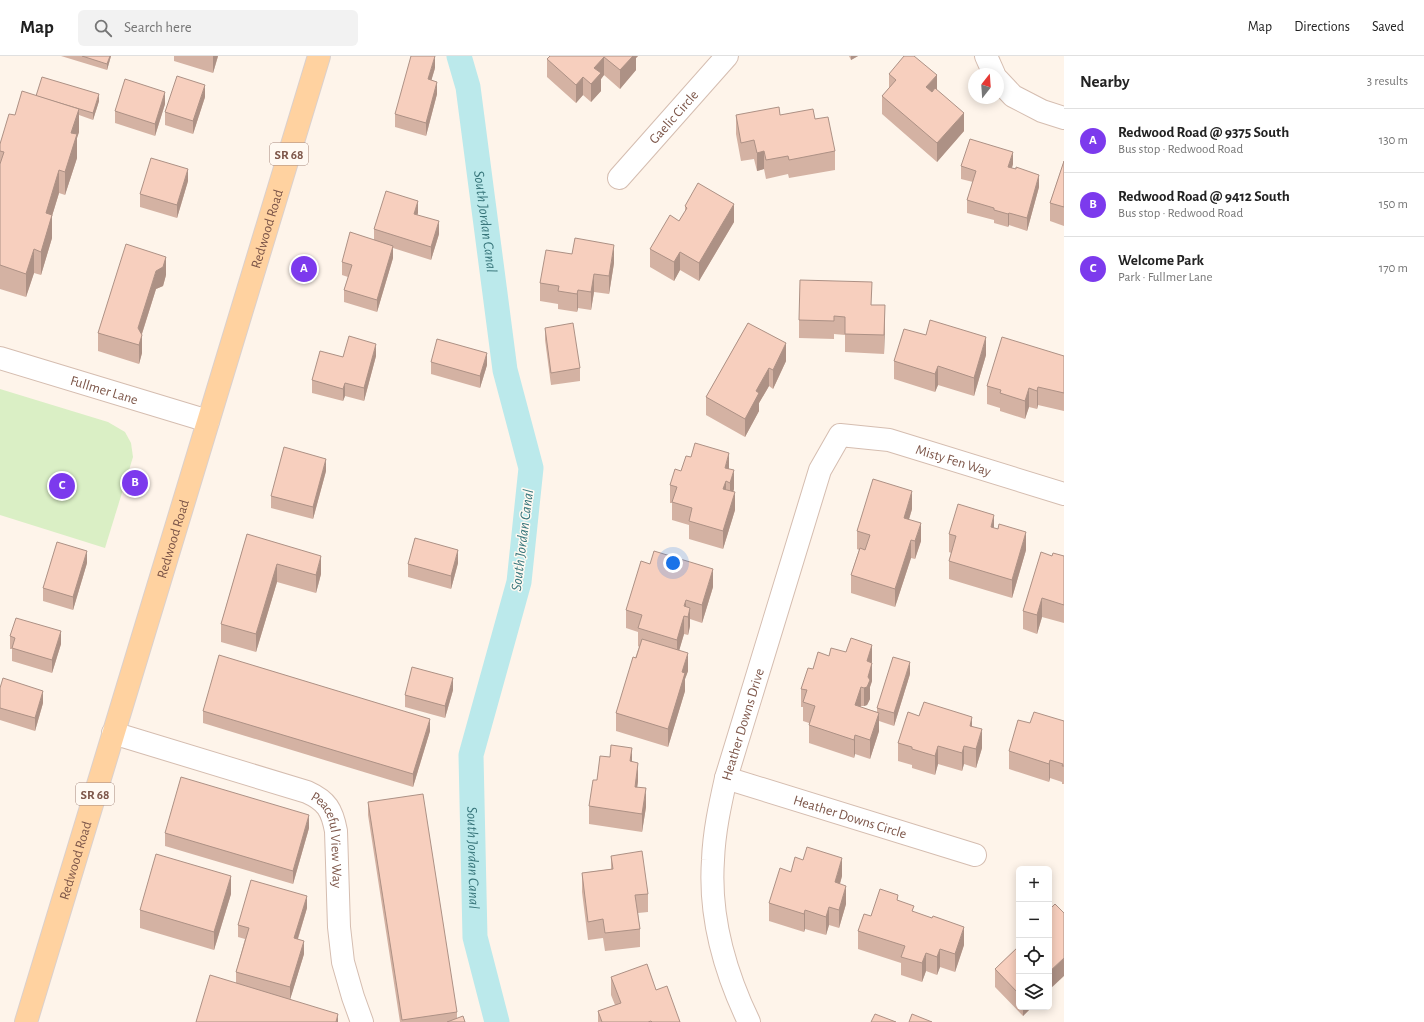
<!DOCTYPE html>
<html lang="en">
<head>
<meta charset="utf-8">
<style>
  body { margin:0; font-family:"Alegreya Sans",sans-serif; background:#f2f2f2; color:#222 }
  .controls { position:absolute; right:12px; bottom:12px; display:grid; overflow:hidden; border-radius:6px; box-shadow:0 2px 10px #0003 }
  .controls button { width:36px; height:36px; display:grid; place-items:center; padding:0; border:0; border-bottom:1px solid #e0e0e0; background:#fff; color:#222; font:20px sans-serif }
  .compass { position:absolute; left:968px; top:12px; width:36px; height:36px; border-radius:50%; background:#fff; box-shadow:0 2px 10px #0003; rotate:17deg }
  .you { position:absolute; left:673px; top:507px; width:14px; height:14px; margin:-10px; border:3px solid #fff; border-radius:50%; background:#1a73e8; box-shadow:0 0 0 6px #1a73e833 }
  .badge { display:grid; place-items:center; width:26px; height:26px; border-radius:50%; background:#7c3aed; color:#fff; font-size:13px; font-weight:700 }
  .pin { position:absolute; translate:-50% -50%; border:2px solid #fff; box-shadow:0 1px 4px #0006 }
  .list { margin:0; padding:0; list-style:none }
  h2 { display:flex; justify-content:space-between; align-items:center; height:52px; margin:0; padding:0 16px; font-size:17px }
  h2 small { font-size:13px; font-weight:400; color:#767676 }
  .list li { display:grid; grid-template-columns:26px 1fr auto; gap:12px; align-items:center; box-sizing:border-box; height:64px; padding:0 16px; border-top:1px solid #e0e0e0 }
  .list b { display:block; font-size:15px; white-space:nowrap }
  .list p { margin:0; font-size:13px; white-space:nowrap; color:#767676 }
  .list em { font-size:13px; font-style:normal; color:#767676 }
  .icon { flex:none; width:22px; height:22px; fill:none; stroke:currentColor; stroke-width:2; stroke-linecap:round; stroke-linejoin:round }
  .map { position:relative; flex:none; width:1064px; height:966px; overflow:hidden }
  header { display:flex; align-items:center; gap:24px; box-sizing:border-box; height:56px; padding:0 20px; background:#fff; border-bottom:1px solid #e0e0e0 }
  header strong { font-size:19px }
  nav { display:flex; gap:22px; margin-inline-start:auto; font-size:14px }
  .search { width:280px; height:36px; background:#f2f2f2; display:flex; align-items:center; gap:10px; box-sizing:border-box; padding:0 14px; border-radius:6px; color:#767676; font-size:15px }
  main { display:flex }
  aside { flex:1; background:#fff }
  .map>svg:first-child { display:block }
  .green { fill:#daefc5 }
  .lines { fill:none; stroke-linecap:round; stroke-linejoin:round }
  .canal { stroke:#bbe9eb; stroke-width:25 }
  .minor-casing { stroke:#d5bdb0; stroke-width:24 }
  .tertiary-casing { stroke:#d5bdb0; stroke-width:24 }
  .primary-casing { stroke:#dbd0cc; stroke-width:24 }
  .minor { stroke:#fff; stroke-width:22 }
  .tertiary { stroke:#fff; stroke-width:22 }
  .primary { stroke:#ffd2a0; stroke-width:22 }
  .wall { fill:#d4b2a3 }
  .shaded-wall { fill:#ad9185 }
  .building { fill:#f7cfbe; stroke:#ad9185 }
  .labels { text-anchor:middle; stroke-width:3; stroke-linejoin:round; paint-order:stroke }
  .shield { fill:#fff9f2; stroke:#a4877c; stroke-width:1 }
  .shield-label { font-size:13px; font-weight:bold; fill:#7d5649 }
  .street-label { font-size:14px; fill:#7d5649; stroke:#fff9f2 }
  .water-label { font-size:15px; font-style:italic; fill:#38767b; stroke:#fff9f2 }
</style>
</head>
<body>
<header>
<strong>Map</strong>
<div class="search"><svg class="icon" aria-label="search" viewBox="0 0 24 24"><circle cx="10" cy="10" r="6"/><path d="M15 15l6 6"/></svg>Search here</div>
<nav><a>Map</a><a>Directions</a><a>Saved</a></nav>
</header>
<main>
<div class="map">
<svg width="1064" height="966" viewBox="0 0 1064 966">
  <rect width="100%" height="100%" fill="#fef4ea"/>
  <path class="green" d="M0,333L108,366L125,376L131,387L133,401L105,492L0,459Z"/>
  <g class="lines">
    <path class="canal" id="s1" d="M459,0L468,31L505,314L531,412L519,526L471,699L475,881L497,966"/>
    <defs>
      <g id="minor">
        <path d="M986,0L994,18"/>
        <path d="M998,24L1013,40L1042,55L1064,62"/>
        <path id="s2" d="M619,122L727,0"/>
        <path id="s3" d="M113,677L307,736C327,745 332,754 336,775L339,871L343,906L353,941L362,966"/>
        <path id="s4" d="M726,722L975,799"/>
        <path id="s5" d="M749,966C725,916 709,860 713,804C714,776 720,749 726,722L820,414L840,379L889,384L1064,438"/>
      </g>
      <g id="tertiary">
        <path id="s6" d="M0,302L208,365"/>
      </g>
      <g id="primary">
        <path id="s7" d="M26,966L319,0"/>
      </g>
    </defs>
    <use href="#minor" class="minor-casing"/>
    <use href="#tertiary" class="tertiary-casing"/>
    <use href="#primary" class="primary-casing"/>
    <use href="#minor" class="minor"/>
    <use href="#tertiary" class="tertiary"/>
    <use href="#primary" class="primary"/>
  </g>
  <g class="wall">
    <path d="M61,0H111L107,14Z"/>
    <path d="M174,0H218L213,17L174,5Z"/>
    <path d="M638,0L636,2V14L620,33L604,19L601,23V35L591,46L583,39L576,47L547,21V3Z"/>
    <path d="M849,0H858L851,4Z"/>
    <path d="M435,12L431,24L437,38L426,80L395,71V58Z"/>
    <path d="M889,18L937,34L964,75L937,106L882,58V40L889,32Z"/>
    <path d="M36,40L99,45L93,64L79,59V76L77,82V102L65,139L59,137L52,160V182L41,219L34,217L26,241L0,233V88L15,59Z"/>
    <path d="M205,41L193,78L165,69V56Z"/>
    <path d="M165,48L155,80L115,67V55Z"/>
    <path d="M736,59H780L815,63L835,95V114L789,122L788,118L766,123L764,113L757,115L754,103L741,105L736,78Z"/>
    <path d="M1064,105V170L1050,165V147Z"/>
    <path d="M1013,108L1012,112L1039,131L1027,175L1009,169L1008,171L994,167V164L967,157V144L973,126L961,123V110Z"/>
    <path d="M188,125L177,162L140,151V138Z"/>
    <path d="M685,150L734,166L699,225L680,214L674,225L650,211V193L679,165L685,156Z"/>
    <path d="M418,157L417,159L439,178L431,204L393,192V202L377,256L344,246V234L348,221L342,219V206L374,184V173Z"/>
    <path d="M614,207L609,238L594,236L591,254L578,252L577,256L558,253V248L540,245V227Z"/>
    <path d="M166,219L163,230L156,233L142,278V297L139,308L98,295V277Z"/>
    <path d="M872,249L885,268L884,298L845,296V279L834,278V283L799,282V264Z"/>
    <path d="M748,267L786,305L773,333L769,330L759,347V355L745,381L706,359V341Z"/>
    <path d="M545,272L580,312V325L551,329L545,284Z"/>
    <path d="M986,299L974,340L938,329L935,336L894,323V305Z"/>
    <path d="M376,300L364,345L345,340L343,345L312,337V324L343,301Z"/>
    <path d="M1064,300V355L1038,349L1037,353L1029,351L1025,363L1000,355V352L987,348V330Z"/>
    <path d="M431,306L487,309L480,332L431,318Z"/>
    <path d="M729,413L734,433L733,436L735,454L723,493L689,483V469L672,464V447H670V429L681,415Z"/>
    <path d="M326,415L313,463L271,452V440Z"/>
    <path d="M912,453L909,463L921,485L915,503L911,502L895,551L851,537V519L859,494L857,493V475Z"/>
    <path d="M994,472L1026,494L1012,542L949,523V505L951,497L949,496V478Z"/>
    <path d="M247,478L321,518L316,537L277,526L256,596L221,586V568Z"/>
    <path d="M1064,500V567L1042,561L1037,578L1023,573V555Z"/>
    <path d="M87,507L73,554L43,545V532Z"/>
    <path d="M458,507L451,533L408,521V508Z"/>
    <path d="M713,531L702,567L690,563V570L688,579L684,578L679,594L688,615L685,623V635L668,691L616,675V657L639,591L638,590V576L626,572V554Z"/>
    <path d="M10,580L61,588L52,617L12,605V593H10Z"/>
    <path d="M872,589V625L870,631V643L867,649L864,650H861L860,651L877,656V652L910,618L894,670L879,665V675L870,703L855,698L854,702L809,687V667L803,665V651H801V633L813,613L829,600L846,596Z"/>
    <path d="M0,632L43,647L35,675L0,664Z"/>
    <path d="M453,634L445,662L405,651V639Z"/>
    <path d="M203,655L430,675L413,731L203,667Z"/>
    <path d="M919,660L972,670L982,692L976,712L964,708L962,715L938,708L935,719L912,712V709L898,705V687Z"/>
    <path d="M1064,665V728H1062V726L1050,722L1049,726L1009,713V695L1030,667Z"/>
    <path d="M632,705L638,725L637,731L646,751L642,776L589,768V750L597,724Z"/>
    <path d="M368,746L457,956V962L465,966H400L368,759Z"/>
    <path d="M309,772L293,828L165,790V777Z"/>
    <path d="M611,800L648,838V856L638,857L640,873V891L605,895L603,882L588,884L582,836V817L611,813Z"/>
    <path d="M791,816L842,820L840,828L846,848L839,872L829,869L826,879L805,873L804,876L769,865V847Z"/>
    <path d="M231,838L214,894L140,872V854Z"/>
    <path d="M898,844L914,856L964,889L955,916L940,911L937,919L926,915L922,926L901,919V907L858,893V875L871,860Z"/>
    <path d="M307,852L298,883L304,898L290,943L338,966L236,927V916L245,883L238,881V869Z"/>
    <path d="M1019,890V951H1032L1023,960L995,931V913Z"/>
    <path d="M611,921L656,934L680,966H598V955L615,949L611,939Z"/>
  </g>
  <g class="shaded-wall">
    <path d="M110,0H111L107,14V8Z"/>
    <path d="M213,0H218L213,17Z"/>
    <path d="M435,0V12L428,36V23Z"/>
    <path d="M630,0H638L636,2V14L620,33V14Z"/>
    <path d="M851,0H858L851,4Z"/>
    <path d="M604,1V19L601,23V35L591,46V28L594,12Z"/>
    <path d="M937,19V37L926,49V31Z"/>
    <path d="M583,21V39L576,47V29Z"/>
    <path d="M437,26V38L426,80V67Z"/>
    <path d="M205,29V41L193,78V65Z"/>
    <path d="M165,36V48L155,80V68Z"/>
    <path d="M99,38V45L93,64V57Z"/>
    <path d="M79,53V76L77,82V102L65,139V116L71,77Z"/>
    <path d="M964,57V75L937,106V87Z"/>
    <path d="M764,95V113L757,115V97Z"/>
    <path d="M1013,96V108L1008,123V111Z"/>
    <path d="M188,113V125L177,162V149Z"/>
    <path d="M59,114V137L52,160V182L41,219V196L46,157Z"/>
    <path d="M1039,119V131L1027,175V162Z"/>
    <path d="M418,145V157L414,170V158Z"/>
    <path d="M734,148V166L699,225V207Z"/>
    <path d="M1009,157V169L1008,171V158Z"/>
    <path d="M439,165V178L431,204V191Z"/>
    <path d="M614,189V207L609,238V220Z"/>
    <path d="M393,190V202L377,256V244Z"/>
    <path d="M34,193V217L26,241V218Z"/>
    <path d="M680,196V214L674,225V206Z"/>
    <path d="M166,201V219L163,230L156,233L138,290V272L156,215Z"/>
    <path d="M594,218V236L591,254V236Z"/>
    <path d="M578,234V252L577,256V238Z"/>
    <path d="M885,249V268L884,298V279Z"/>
    <path d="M142,279V297L139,308V289Z"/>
    <path d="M986,281V299L974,340V322Z"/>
    <path d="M786,287V305L773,333V314Z"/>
    <path d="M376,288V300L364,345V332Z"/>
    <path d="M487,297V309L480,332V320Z"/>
    <path d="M938,310V329L935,336V318Z"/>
    <path d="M769,312V330L759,347V355L745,381V363L756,335Z"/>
    <path d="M345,327V340L343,345V333Z"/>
    <path d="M1038,331V349L1037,353V335Z"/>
    <path d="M1029,332V351L1025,363V345Z"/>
    <path d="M729,397V415L726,425V443L723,433L725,412Z"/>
    <path d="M326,403V415L313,463V451Z"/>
    <path d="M734,414V433L730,445V427Z"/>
    <path d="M912,435V453L904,480V462Z"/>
    <path d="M735,436V454L723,493V475Z"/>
    <path d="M994,459V477L991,471Z"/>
    <path d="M921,467V485L915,503V485Z"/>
    <path d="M1026,476V494L1012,542V524Z"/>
    <path d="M911,484V502L895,551V533Z"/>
    <path d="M458,494V507L451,533V520Z"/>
    <path d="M87,495V507L73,554V541Z"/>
    <path d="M321,500V518L316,537V519Z"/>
    <path d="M277,508V526L256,596V578Z"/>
    <path d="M713,513V531L702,567V549Z"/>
    <path d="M1042,542V561L1037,578V559Z"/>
    <path d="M686,544V561L684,560V578L677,602V584Z"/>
    <path d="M690,552V570L688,579V561Z"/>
    <path d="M61,575V588L52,617V604Z"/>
    <path d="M872,589V607L867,605Z"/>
    <path d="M688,597V615L685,623V635L668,691V673L682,616Z"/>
    <path d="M910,606V618L894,670V657Z"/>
    <path d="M872,607V625L870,631V643L867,649L864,650V632Z"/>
    <path d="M453,622V634L445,662V650Z"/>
    <path d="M861,631V650L855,667V649Z"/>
    <path d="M43,635V647L35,675V662Z"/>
    <path d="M879,657V675L870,703V684Z"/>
    <path d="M972,661V680L970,670Z"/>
    <path d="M430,663V675L413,731V718Z"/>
    <path d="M982,673V692L976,712V693Z"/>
    <path d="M855,679V698L854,702V684Z"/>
    <path d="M938,690V708L935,719V700Z"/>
    <path d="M964,690V708L962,715V697Z"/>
    <path d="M632,692V710L630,705Z"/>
    <path d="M1050,704V722L1049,726V708Z"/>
    <path d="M638,707V725L635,749V731Z"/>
    <path d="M646,732V751L642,776V758Z"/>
    <path d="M309,759V772L293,828V815Z"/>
    <path d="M842,802V820L835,844V826Z"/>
    <path d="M231,820V838L214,894V876Z"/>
    <path d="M846,830V848L839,872V854Z"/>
    <path d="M307,840V852L294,895V882Z"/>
    <path d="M829,851V869L826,879V861Z"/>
    <path d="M805,854V873L804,876V858Z"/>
    <path d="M964,871V889L955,916V898Z"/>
    <path d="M304,885V898L290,944V931Z"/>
    <path d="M940,893V911L937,919V901Z"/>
    <path d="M926,897V915L922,926V907Z"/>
    <path d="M1064,902V920L1049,934V916Z"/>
    <path d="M1023,951H1032L1023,960Z"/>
    <path d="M338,958V966H336Z"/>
  </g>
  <g class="building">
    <path d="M82,0H110L107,8Z"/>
    <path d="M411,0H435L428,23L437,26L426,67L395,58Z"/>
    <path d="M550,0H633L620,14L604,1L594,12L601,17L591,28L583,21L576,29L547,3Z"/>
    <path d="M904,0H914L937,19L926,31L932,36L935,32L964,57L937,87L882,40L896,24L889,18Z"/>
    <path d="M177,20L205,29L193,65L165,56Z"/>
    <path d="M42,21L99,38L93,57L36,40Z"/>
    <path d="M125,23L165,36L155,68L115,55Z"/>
    <path d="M22,35L79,53L71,77L77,78L65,116L59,114L46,157L52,159L41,196L34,193L26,218L0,209V108L4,96L0,95V88L9,58L15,59Z"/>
    <path d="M779,51L780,59L813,53L815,63L828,61L835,95L789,104L788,100L766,104L764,95L757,97L754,84L741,87L736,59Z"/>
    <path d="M970,83L1013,96L1008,111L1016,113V111L1039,119L1027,162L1009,157L1008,158L994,154V152L967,144L976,115L961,110Z"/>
    <path d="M151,102L188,113L177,149L140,138Z"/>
    <path d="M1064,105V151L1050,147Z"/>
    <path d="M698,127L734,148L699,207L680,196L674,206L650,193L670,159L679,165L687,152L685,150Z"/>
    <path d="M386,135L418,145L414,158L439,165L431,191L374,173Z"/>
    <path d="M350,176L393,190L377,244L344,234L352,209L342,206Z"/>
    <path d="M575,182L614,189L609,220L594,218L591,236L578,234L577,238L558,235L559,230L540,227L546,194L572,198Z"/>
    <path d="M126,188L166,201L163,211L156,215L138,272L142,279L139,289L98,277Z"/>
    <path d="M800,224L872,226L871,249H885L884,279L845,278V261L834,260V265L799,264Z"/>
    <path d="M930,264L986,281L974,322L938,310L935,318L894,305L904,273L926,279Z"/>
    <path d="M573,267L580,312L551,317L545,272Z"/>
    <path d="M748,267L786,287L773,314L769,312L756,335L759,337L745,363L706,341Z"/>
    <path d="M349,280L376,288L364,332L345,327L343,333L312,324L320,295L343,301Z"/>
    <path d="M1002,281L1064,300V337L1038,331L1037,335L1029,332L1025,345L1000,337L1001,334L987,330Z"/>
    <path d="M437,283L487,297L480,320L431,306Z"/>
    <path d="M695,387L729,397L725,412L734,414L730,427L726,425L723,433L735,436L723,475L689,465L692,452L672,446L677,431L670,429L675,413L681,415L686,400L691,401Z"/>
    <path d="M284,391L326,403L313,451L271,440Z"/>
    <path d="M873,423L912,435L904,462L921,467L915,485L911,484L895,533L851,519L860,492L865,494L870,479L857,475Z"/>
    <path d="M958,448L994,459L991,471L998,473L999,468L1026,476L1012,524L949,505L956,480L949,478Z"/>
    <path d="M247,478L321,500L316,519L277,508L256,578L221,568Z"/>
    <path d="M415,482L458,494L451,520L408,508Z"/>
    <path d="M57,486L87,495L73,541L43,532Z"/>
    <path d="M654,495L713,513L702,549L686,544L684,550L690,552L688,561L684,560L677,584L638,572L642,559L626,554L641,505L650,508Z"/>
    <path d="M1041,496L1052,500L1053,497L1064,500V549L1042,542L1037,559L1023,555Z"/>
    <path d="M16,562L61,575L52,604L12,592L15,582L10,580Z"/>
    <path d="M851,582L872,589L867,605L872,607L868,621L870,624L867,631L864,632L861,631L855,649L879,657L870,684L855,679L854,684L809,669L815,650L803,646L807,634L801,633L808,612L813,613L818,596L829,600L831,592L846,596Z"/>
    <path d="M642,583L688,597L682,616L685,617L668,673L616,657L633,601L636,602Z"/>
    <path d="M219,599L430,663L413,718L203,655Z"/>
    <path d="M893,601L910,606L894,657L877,652Z"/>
    <path d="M412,611L453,622L445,650L405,639Z"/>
    <path d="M3,622L43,635L35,662L0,652V632Z"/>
    <path d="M924,646L972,661L970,670L982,673L976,693L964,690L962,697L938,690L935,700L912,693V691L898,687L908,656L919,660Z"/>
    <path d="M1034,656L1064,665V710H1062L1063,708L1050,704L1049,708L1009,695L1018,664L1030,667Z"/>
    <path d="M611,689L632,692L630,705L638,707L635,731L646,732L642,758L589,750L593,724H597L600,700L610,701Z"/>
    <path d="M181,721L309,759L293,815L165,777Z"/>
    <path d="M423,738L457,956L402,964L368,746Z"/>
    <path d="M807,791L842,802L835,826L846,830L839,854L829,851L826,861L805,854L804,858L769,847L780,812L791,816L795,801L803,804Z"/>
    <path d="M642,795L648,838L635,839L640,873L605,877L603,863L588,866L582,817L613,813L611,800Z"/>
    <path d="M156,798L231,820L214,876L140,854Z"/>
    <path d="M251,824L307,840L294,882L304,885L290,931L236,916L249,872L238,869Z"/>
    <path d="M880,833L898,839L897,844L914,850L912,855L932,862L933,860L964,871L955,898L940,893L937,901L926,897L922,907L901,901L905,890L858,875L864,858L871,860Z"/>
    <path d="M1055,848L1064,857V902L1049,916V854Z"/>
    <path d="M1019,890V938L995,913Z"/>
    <path d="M647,908L656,934L667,930L680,966H652L651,965L648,966H602L598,955L621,947L611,921Z"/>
    <path d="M210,919L338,958L336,966H196Z"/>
    <path d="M875,958L896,966H871Z"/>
    <path d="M912,958L932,966H909Z"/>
    <path d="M463,960L465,966H447Z"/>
  </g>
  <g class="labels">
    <g class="shield">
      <rect x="270" y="87" width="38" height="22" rx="3"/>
      <rect x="76" y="727" width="38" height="22" rx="3"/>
    </g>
    <g class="shield-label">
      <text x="289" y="103">SR 68</text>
      <text x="95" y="743">SR 68</text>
    </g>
    <g class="street-label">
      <text dy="5" stroke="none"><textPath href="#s2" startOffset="82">Gaelic Circle</textPath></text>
      <text dy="5" stroke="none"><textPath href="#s7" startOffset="829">Redwood Road</textPath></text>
      <text dy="5" stroke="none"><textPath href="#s6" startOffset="109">Fullmer Lane</textPath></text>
      <text dy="5" stroke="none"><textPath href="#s5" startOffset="730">Misty Fen Way</textPath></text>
      <text dy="5" stroke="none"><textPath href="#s7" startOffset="505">Redwood Road</textPath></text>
      <text dy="5" stroke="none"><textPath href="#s5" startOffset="307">Heather Downs Drive</textPath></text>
      <text dy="5" stroke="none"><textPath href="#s4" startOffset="130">Heather Downs Circle</textPath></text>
      <text dy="5" stroke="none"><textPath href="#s3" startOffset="260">Peaceful View Way</textPath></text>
      <text dy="5" stroke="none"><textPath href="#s7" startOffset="169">Redwood Road</textPath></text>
    </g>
    <g class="water-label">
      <text dy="5" stroke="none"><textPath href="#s1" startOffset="168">South Jordan Canal</textPath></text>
      <text transform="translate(522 484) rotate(-83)" y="5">South Jordan Canal</text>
      <text dy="5" stroke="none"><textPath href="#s1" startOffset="816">South Jordan Canal</textPath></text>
    </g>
  </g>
</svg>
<div class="controls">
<button>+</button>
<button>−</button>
<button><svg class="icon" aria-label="locate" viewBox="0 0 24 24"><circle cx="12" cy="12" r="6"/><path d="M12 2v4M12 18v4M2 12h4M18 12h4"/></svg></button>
<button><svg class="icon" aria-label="layers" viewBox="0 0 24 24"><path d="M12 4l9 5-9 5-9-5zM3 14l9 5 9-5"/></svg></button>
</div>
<svg class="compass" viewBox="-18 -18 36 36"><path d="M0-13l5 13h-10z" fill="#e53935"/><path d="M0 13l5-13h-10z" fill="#767676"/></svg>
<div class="you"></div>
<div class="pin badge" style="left:304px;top:213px">A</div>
<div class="pin badge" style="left:135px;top:427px">B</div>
<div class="pin badge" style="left:62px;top:430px">C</div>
</div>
<aside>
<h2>Nearby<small>3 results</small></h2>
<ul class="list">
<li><span class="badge">A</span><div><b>Redwood Road @ 9375 South</b><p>Bus stop · Redwood Road</p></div><em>130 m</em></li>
<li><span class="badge">B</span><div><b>Redwood Road @ 9412 South</b><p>Bus stop · Redwood Road</p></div><em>150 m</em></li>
<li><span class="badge">C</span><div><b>Welcome Park</b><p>Park · Fullmer Lane</p></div><em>170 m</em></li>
</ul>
</aside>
</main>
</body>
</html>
